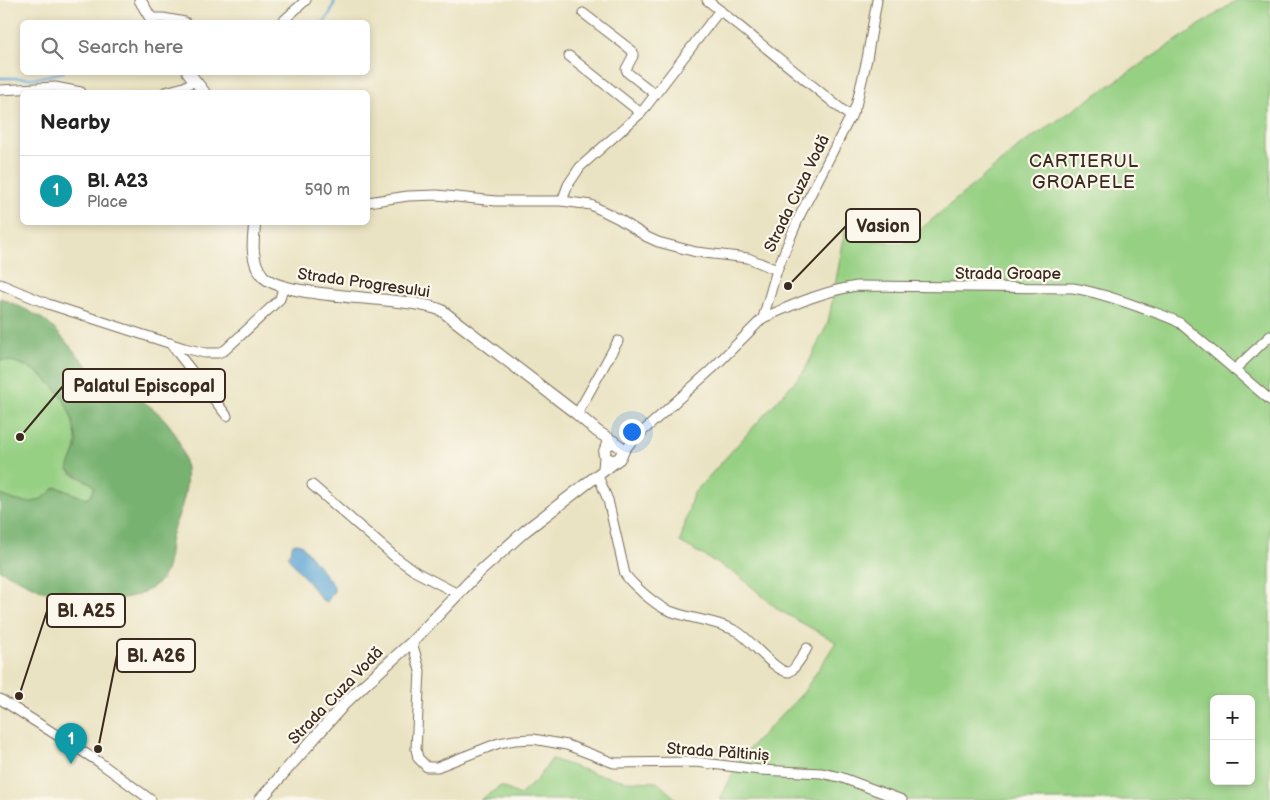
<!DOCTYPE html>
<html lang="en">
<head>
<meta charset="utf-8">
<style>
  body { margin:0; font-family:"Balsamiq Sans",sans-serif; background:#f2f2f2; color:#222 }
  .controls { position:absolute; right:15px; bottom:15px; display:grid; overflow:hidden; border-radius:8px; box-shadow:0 2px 8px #0003 }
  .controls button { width:45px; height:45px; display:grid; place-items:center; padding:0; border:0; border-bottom:1px solid #e0e0e0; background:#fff; color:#222; font:25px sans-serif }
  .you { position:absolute; left:631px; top:431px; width:18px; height:18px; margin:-12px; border:4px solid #fff; border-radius:50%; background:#1a73e8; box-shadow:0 0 0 8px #1a73e833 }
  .badge { display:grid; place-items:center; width:32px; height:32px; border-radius:50%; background:#c8321e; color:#fff; font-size:16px; font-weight:700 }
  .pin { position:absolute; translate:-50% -41px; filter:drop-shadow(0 1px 2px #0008) }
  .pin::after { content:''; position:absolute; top:26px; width:18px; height:15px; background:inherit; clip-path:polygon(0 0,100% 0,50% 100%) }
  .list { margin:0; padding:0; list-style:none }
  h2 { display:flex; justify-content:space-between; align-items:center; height:65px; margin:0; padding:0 20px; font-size:21px }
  h2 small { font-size:16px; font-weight:400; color:#767676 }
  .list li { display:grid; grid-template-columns:32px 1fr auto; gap:15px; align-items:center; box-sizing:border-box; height:70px; padding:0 20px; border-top:1px solid #e0e0e0 }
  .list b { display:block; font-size:19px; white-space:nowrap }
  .list p { margin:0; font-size:16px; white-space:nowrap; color:#767676 }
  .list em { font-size:16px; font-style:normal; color:#767676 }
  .icon { flex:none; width:28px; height:28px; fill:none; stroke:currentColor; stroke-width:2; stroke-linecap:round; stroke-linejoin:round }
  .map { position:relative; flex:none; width:1270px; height:800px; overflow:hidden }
  .search { position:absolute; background:#fff; box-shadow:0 2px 8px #0003; left:20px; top:20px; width:350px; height:55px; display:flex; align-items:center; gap:12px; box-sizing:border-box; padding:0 18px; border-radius:8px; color:#767676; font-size:19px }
  .panel { position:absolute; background:#fff; box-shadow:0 2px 8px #0003; left:20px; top:90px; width:350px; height:135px; border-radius:8px }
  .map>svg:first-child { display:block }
  .green { fill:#96d083; stroke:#687d50; fill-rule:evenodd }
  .forest { fill:#78b271; stroke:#5a6e48 }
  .water { fill:#5da6d4; stroke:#4c6879 }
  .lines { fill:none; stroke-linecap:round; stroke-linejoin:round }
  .stream { stroke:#5da6d4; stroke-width:2.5 }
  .minor-casing { stroke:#786b58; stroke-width:11 }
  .tertiary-casing { stroke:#786b58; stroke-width:13 }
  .minor { stroke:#fff; stroke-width:9 }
  .tertiary { stroke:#fff; stroke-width:11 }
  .labels { text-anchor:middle; stroke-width:4.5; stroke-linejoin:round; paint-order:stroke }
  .street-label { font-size:16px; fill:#3b2a1e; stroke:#fbf7ec }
  .neighbourhood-label { font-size:18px; letter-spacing:1px; fill:#3b2a1e; stroke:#fbf7ec }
  .leader { fill:none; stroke:#3b2a1e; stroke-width:2 }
  .callout-dot { fill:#3b2a1e; stroke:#fbf7ec; stroke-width:2 }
  .callout { fill:#fbf7ec; stroke:#3b2a1e; stroke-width:2 }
  .callout-label { font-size:18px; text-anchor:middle; font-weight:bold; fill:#3b2a1e }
</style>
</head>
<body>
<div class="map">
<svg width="1270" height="800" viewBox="0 0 1270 800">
  <rect width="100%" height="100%" fill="#fbf7ec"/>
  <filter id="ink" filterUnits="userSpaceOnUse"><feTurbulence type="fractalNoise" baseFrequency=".02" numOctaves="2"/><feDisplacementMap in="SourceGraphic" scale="10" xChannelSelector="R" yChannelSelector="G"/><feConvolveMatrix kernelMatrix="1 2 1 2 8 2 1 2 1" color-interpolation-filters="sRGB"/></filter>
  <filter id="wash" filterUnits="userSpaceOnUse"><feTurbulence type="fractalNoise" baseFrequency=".0096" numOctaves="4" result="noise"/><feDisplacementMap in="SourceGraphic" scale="20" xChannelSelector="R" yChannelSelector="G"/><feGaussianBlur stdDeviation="1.12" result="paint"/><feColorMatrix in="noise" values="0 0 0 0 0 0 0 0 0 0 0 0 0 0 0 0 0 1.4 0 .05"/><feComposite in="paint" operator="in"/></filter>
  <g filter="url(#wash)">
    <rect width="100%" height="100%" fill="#eae3c3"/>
    <g class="green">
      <path d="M1237,0H1270V800H720L740,758L803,693L836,642L779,610L738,575L680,542L693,494L805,370L828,323L846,227L864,239L903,244L1021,145ZM1214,699H1251V781H1214Z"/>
      <path d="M0,360C40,361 78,403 76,443C76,455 68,460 71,473L92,484L94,488L91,496L86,499L57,487C52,489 49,494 44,497C30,507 14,501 0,494Z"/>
      <path d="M552,759L596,774L626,781L657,782L677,800H480L501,786L520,795L537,780Z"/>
    </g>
    <path class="forest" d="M0,298C14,304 31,311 44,320C64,335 77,359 97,374C127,395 162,404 178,440C193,475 186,497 173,530C167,545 172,561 164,575C147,603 102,601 74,598C68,597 61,597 55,595C36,589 18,579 0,570V494C14,501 30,507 44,497C49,494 52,489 57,487L86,499L91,496L94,488L92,484L68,470C70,461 76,453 77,444C77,439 75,433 74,428C68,393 37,361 0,360Z"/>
    <path class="water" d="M296,543L301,544L334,586V591L327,602L322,600L288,557L293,544Z"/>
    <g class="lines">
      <g class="stream">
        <path d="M324,22L331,12L335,0"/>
        <path d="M0,78H37L64,72"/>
      </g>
    </g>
  </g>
  <g filter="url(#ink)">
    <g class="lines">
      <defs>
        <g id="minor">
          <path d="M707,0L851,117"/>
          <path d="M583,13L630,49L633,52V56L626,69L628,73L655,94"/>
          <path d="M150,18H163L185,22"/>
          <path d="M282,22L306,0"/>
          <path d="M569,56L641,113"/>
          <path d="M0,90L55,87L81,92"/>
          <path d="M165,92L184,87L194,81"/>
          <path d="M562,201L568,185L580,167L641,113L720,10"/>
          <path d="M368,202L408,196L437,195L496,201H562L591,205L619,219L647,237L658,242L696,252L748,258L777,270"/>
          <path d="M0,284L48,304L184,348L205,353H218L225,350L280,299L283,287"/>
          <path d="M763,318C793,305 823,291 857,286L1073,288C1096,292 1117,299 1139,307C1153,312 1167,316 1180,323L1270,400"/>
          <path d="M170,343L227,416"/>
          <path d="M1234,370L1270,336"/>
          <path d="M577,414L618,341"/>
          <path d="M623,452L632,441L712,369L763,318L777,270L788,243L800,215L856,106L867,59L877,0"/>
          <path d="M598,476L608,500L625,574C630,582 637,587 643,593C650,599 657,605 665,609C689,620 715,619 738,632C750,639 776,673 789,672C794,671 804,653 807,648"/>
          <path d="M312,485L395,557L416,572L458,594"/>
          <path d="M412,642L420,671L416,749L418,758L427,767H437L499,743L515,740L533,739L567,745L614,763L696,762L760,770L821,773L840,777L902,800"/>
          <path d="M0,699L99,762L151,800"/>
        </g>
        <g id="tertiary">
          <path d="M140,0L153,22"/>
          <path d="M188,72L204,92"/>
          <path d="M255,222C253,240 250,260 262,275C281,300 404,295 441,310L577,414L598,432L614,442"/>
          <path d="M604,469L605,457L604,453L607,445L614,442L622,448L623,452L619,459L612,461L605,457"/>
          <path d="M260,800L345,703L364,685L412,642L477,574L525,531L616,461"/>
        </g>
      </defs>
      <use href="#minor" class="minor-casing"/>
      <use href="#tertiary" class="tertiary-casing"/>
      <use href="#minor" class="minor"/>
      <use href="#tertiary" class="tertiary"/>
    </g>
  </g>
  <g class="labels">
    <g class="street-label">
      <text transform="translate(796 193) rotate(-64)" y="6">Strada Cuza Vodă</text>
      <text x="1008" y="279">Strada Groape</text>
      <text transform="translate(364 282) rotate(8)" y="6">Strada Progresului</text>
      <text transform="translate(335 695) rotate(-46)" y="6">Strada Cuza Vodă</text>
      <text transform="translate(718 751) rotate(4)" y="6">Strada Păltiniș</text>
    </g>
    <g class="neighbourhood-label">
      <text x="1084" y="167">CARTIERUL<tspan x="1084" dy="21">GROAPELE</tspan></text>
    </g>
  </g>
  <path class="leader" d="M788 286L846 226M20 437L63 386M19 696L47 611M98 749L117 655"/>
  <g class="callout-dot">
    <circle cx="788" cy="286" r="5"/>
    <circle cx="20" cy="437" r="5"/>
    <circle cx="19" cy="696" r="5"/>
    <circle cx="98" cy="749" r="5"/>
  </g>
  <g class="callout">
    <rect x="846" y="209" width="74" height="33" rx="5"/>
    <rect x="63" y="369" width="162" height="33" rx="5"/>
    <rect x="47" y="594" width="78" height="33" rx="5"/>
    <rect x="117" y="639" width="78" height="33" rx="5"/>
  </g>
  <g class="callout-label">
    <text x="883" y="232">Vasion</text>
    <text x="144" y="392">Palatul Episcopal</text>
    <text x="86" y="617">Bl. A25</text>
    <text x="156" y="662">Bl. A26</text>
  </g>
</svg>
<div class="controls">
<button>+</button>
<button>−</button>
</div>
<div class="you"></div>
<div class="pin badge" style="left:71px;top:764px;background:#0f9aa8">1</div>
<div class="search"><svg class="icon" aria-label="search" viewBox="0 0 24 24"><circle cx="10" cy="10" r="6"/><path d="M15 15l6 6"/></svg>Search here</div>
<section class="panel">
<h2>Nearby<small></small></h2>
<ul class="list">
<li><span class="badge" style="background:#0f9aa8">1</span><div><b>Bl. A23</b><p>Place</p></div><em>590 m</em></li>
</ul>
</section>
</div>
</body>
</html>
